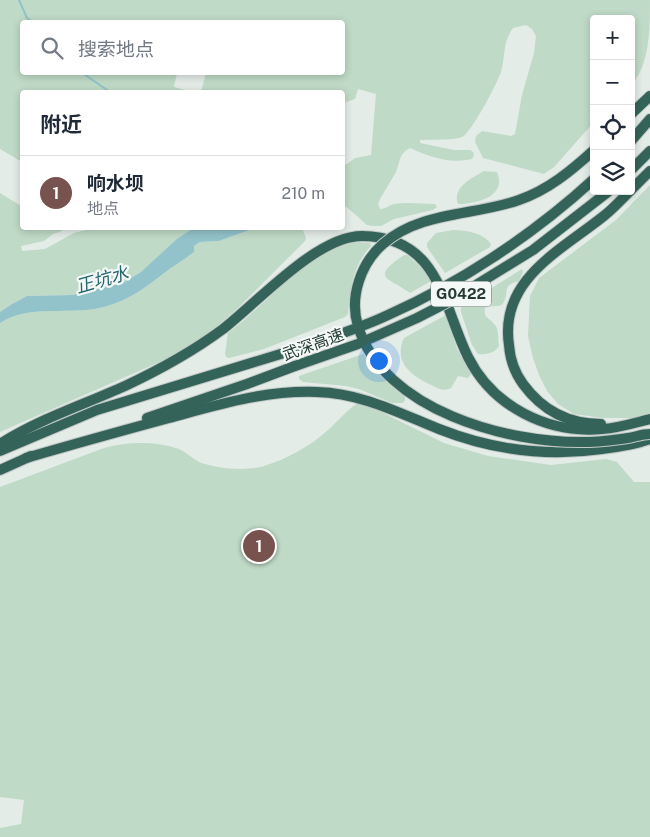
<!DOCTYPE html>
<html lang="zh">
<head>
<meta charset="utf-8">
<style>
  body { margin:0; font-family:"Public Sans","Noto Sans SC",sans-serif; background:#f6f6f7; color:#1f2937 }
  .controls { position:absolute; right:15px; top:15px; display:grid; overflow:hidden; border-radius:5px; box-shadow:0 2px 8px #0003 }
  .controls button { width:45px; height:45px; display:grid; place-items:center; padding:0; border:0; border-bottom:1px solid #e0e1e3; background:#fff; color:#1f2937; font:25px sans-serif }
  .you { position:absolute; left:378px; top:360px; width:18px; height:18px; margin:-12px; border:4px solid #fff; border-radius:50%; background:#1a73e8; box-shadow:0 0 0 8px #1a73e833 }
  .badge { display:grid; place-items:center; width:32px; height:32px; border-radius:50%; background:#77524e; color:#fff; font-size:16px; font-weight:700 }
  .pin { position:absolute; translate:-50% -50%; border:2px solid #fff; box-shadow:0 1px 5px #0006 }
  .list { margin:0; padding:0; list-style:none }
  h2 { display:flex; justify-content:space-between; align-items:center; height:65px; margin:0; padding:0 20px; font-size:21px }
  h2 small { font-size:16px; font-weight:400; color:#747a83 }
  .list li { display:grid; grid-template-columns:32px 1fr auto; gap:15px; align-items:center; box-sizing:border-box; height:75px; padding:0 20px; border-top:1px solid #e0e1e3 }
  .list b { display:block; font-size:19px; white-space:nowrap }
  .list p { margin:0; font-size:16px; white-space:nowrap; color:#747a83 }
  .list em { font-size:16px; font-style:normal; color:#747a83 }
  .icon { flex:none; width:28px; height:28px; fill:none; stroke:currentColor; stroke-width:2; stroke-linecap:round; stroke-linejoin:round }
  .map { position:relative; flex:none; width:650px; height:837px; overflow:hidden }
  .search { position:absolute; background:#fff; box-shadow:0 2px 8px #0003; left:20px; top:20px; width:325px; height:55px; display:flex; align-items:center; gap:12px; box-sizing:border-box; padding:0 18px; border-radius:5px; color:#747a83; font-size:19px }
  .panel { position:absolute; background:#fff; box-shadow:0 2px 8px #0003; left:20px; top:90px; width:325px; height:140px; border-radius:5px }
  .map>svg:first-child { display:block }
  .green { fill:#bfdac6 }
  .water { fill:#92c3ca }
  .lines { fill:none; stroke-linecap:round; stroke-linejoin:round }
  .stream { stroke:#92c3ca; stroke-width:2 }
  .motorway-casing { stroke:#c2c8c6; stroke-width:12 }
  .motorway { stroke:#346459; stroke-width:10 }
  .motorway-bridge-casing { stroke:#c2c8c6; stroke-width:12; stroke-linecap:butt }
  .motorway-bridge { stroke:#346459; stroke-width:10 }
  .labels { text-anchor:middle; stroke-width:4.5; stroke-linejoin:round; paint-order:stroke }
  .shield { fill:#f4f8f6; stroke:#63746f; stroke-width:1 }
  .shield-label { font-size:15px; font-weight:bold; fill:#253b35 }
  .street-label { font-size:16px; fill:#253b35; stroke:#f4f8f6 }
  .water-label { font-size:18px; font-style:italic; fill:#266671; stroke:#f4f8f6 }
</style>
</head>
<body>
<div class="map">
<svg width="650" height="837" viewBox="0 0 650 837">
  <rect width="100%" height="100%" fill="#e4ece8"/>
  <g class="green">
    <path d="M0,0H650C650,27 650,66 631,85V19H594V122L554,167L544,174L483,158L475,142L476,136L482,131L511,136L515,134L522,95L534,53L536,36L532,29L526,25L513,28C502,44 506,54 501,72C498,82 470,135 462,137C451,141 432,139 420,140V143L454,150H470L473,152L474,155L472,159C450,164 430,157 410,148L405,151L401,156L396,172L380,199L378,204L380,209C386,209 389,205 394,204C408,202 421,204 435,204L437,207L433,210L394,219L381,226H374L367,225L349,209L343,205L342,165L347,164L355,158L371,155L376,94L358,89L355,99L343,103L342,92H201L206,73L342,72V22H22V72L177,73L174,87L193,92H22V162L0,149Z"/>
    <path d="M484,171L497,172C508,197 475,204 458,204C452,187 472,178 484,171Z"/>
    <path d="M650,185V413L638,418H603L574,414L558,404L547,391L539,375L533,358L528,336L530,296L539,278L616,220Z"/>
    <path d="M0,193L21,206L22,203V228H64L60,232L53,234L44,241L21,246L22,251L45,249L74,233L94,228H197L192,229L141,272L123,283L72,295L27,296L12,304L0,312Z"/>
    <path d="M255,228H302L306,238L305,241L238,308L203,338L180,353L0,432V323C27,305 64,314 95,309C125,303 139,292 163,274C173,266 184,260 194,252V246L200,242L219,241Z"/>
    <path d="M453,230C467,230 483,233 491,244L490,247L445,273L427,247V243L436,233Z"/>
    <path d="M359,242L370,243L371,246C353,264 350,289 348,314L345,317L264,349L229,358L226,357L225,354L228,333C269,303 307,249 359,242Z"/>
    <path d="M404,255H407L421,267L431,281L410,293C389,277 369,279 404,255Z"/>
    <path d="M522,269L523,272L519,281C499,287 512,290 502,305C496,307 491,305 485,308C483,318 490,318 495,325C499,330 498,340 499,346C495,353 486,355 478,354L472,345L461,312V307Z"/>
    <path d="M446,315L457,349L471,374L468,378L458,376L451,388C442,392 438,388 429,384C411,375 393,362 404,338Z"/>
    <path d="M363,354L382,378L405,397V400L403,403H392L359,389L346,386L303,382L299,379V376Z"/>
    <path d="M358,403H363L444,443L488,456L551,465L606,459L617,462L634,482H650V837H0V828L21,824L24,800L0,797V487L104,448C127,442 154,441 176,448C186,451 191,458 199,462C217,469 249,472 267,465C286,459 306,448 321,436C334,426 344,412 358,403Z"/>
  </g>
  <path class="water" d="M197,228H255L219,241L200,242L194,246V252C184,260 173,266 163,274C139,292 125,303 95,309C64,314 27,305 0,323V312L12,304L27,296L72,295L123,283L141,272L177,239L192,229Z"/>
  <g class="lines">
    <g class="stream">
      <path d="M19,0L27,18L32,22"/>
      <path d="M81,72L110,92"/>
    </g>
    <defs>
      <g id="motorway">
        <path d="M631,114L650,96"/>
        <path d="M631,141L650,119"/>
        <path d="M631,170L650,151"/>
        <path d="M631,190L650,171"/>
        <path d="M147,418L247,384L295,366"/>
        <path d="M601,424C568,424 542,410 523,384C515,373 510,359 509,345C499,279 562,250 605,215C614,208 622,199 630,191"/>
        <path d="M0,444C39,419 83,405 125,386C159,370 192,352 223,329C259,301 317,236 362,236C440,237 442,304 468,357C493,407 548,434 602,429C619,428 634,423 650,419"/>
        <path d="M0,451L97,410L284,353"/>
        <path d="M26,458C74,444 121,431 169,418C217,405 265,390 317,392C361,393 399,413 439,429C492,450 545,457 602,449C618,447 635,445 650,439"/>
        <path d="M0,470L31,456"/>
      </g>
    </defs>
    <use href="#motorway" class="motorway-casing"/>
    <use href="#motorway" class="motorway"/>
    <defs>
      <g id="motorway-bridge">
        <path d="M594,150C571,171 548,190 519,200C474,216 420,211 383,244C361,263 349,297 358,326C383,410 508,444 586,442C600,442 614,440 628,438C635,437 642,434 650,434"/>
        <path d="M284,353C319,341 354,331 388,315C462,282 534,234 594,179"/>
        <path d="M295,366L358,344L417,318L450,301L533,250L609,191"/>
      </g>
    </defs>
    <use href="#motorway-bridge" class="motorway-bridge-casing"/>
    <use href="#motorway-bridge" class="motorway-bridge"/>
  </g>
  <g class="labels">
    <rect class="shield" x="431" y="281.5" width="60" height="25" rx="4"/>
    <g class="shield-label">
      <text x="461" y="299">G0422</text>
    </g>
    <g class="street-label">
      <text transform="translate(313 344) rotate(-20)" y="6">武深高速</text>
    </g>
    <g class="water-label">
      <text transform="translate(102 280) rotate(-16)" y="6">正坑水</text>
    </g>
  </g>
</svg>
<div class="controls">
<button>+</button>
<button>−</button>
<button><svg class="icon" aria-label="locate" viewBox="0 0 24 24"><circle cx="12" cy="12" r="6"/><path d="M12 2v4M12 18v4M2 12h4M18 12h4"/></svg></button>
<button><svg class="icon" aria-label="layers" viewBox="0 0 24 24"><path d="M12 4l9 5-9 5-9-5zM3 14l9 5 9-5"/></svg></button>
</div>
<div class="you"></div>
<div class="pin badge" style="left:259px;top:546px">1</div>
<div class="search"><svg class="icon" aria-label="search" viewBox="0 0 24 24"><circle cx="10" cy="10" r="6"/><path d="M15 15l6 6"/></svg>搜索地点</div>
<section class="panel">
<h2>附近<small></small></h2>
<ul class="list">
<li><span class="badge">1</span><div><b>响水坝</b><p>地点</p></div><em>210 m</em></li>
</ul>
</section>
</div>
</body>
</html>
